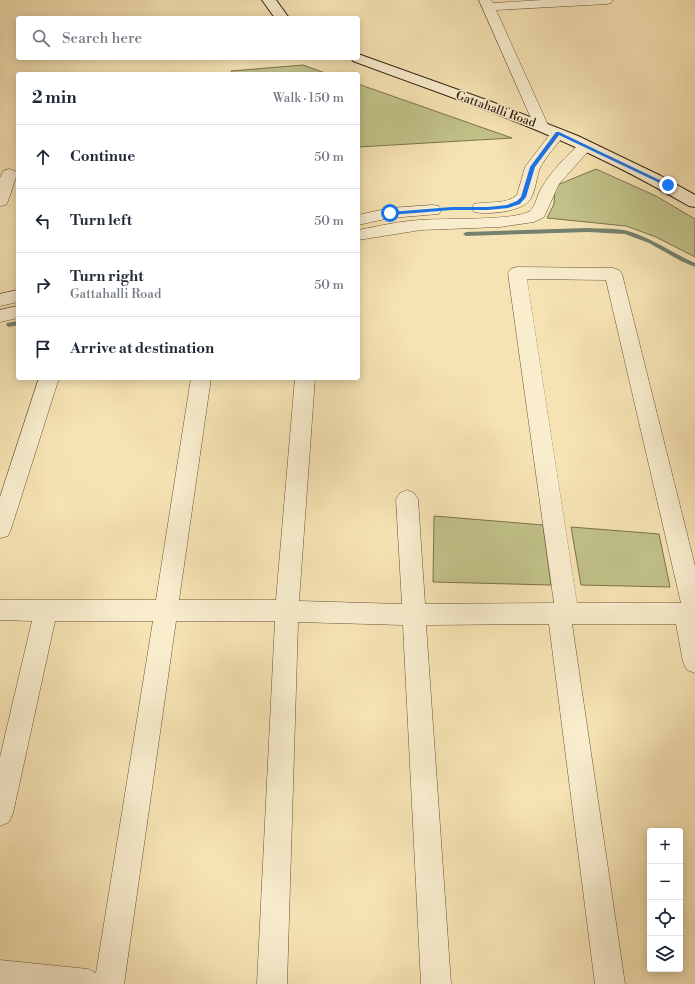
<!DOCTYPE html>
<html lang="en">
<head>
<meta charset="utf-8">
<style>
  body { margin:0; font-family:"Libre Bodoni",serif; background:#f6f6f7; color:#1f2937 }
  .controls { position:absolute; right:12px; bottom:12px; display:grid; overflow:hidden; border-radius:4px; box-shadow:0 2px 10px #0003 }
  .controls button { width:36px; height:36px; display:grid; place-items:center; padding:0; border:0; border-bottom:1px solid #e0e1e3; background:#fff; color:#1f2937; font:20px sans-serif }
  .stop { position:absolute; width:12px; height:12px; margin:-9px; border:3px solid #1a73e8; border-radius:50%; background:#fff }
  .stop.end { background:#1a73e8; border-color:#fff; box-shadow:0 1px 4px #0008 }
  .list { margin:0; padding:0; list-style:none }
  h2 { display:flex; justify-content:space-between; align-items:center; height:52px; margin:0; padding:0 16px; font-size:17px }
  h2 small { font-size:13px; font-weight:400; color:#747a83 }
  .list li { display:grid; grid-template-columns:26px 1fr auto; gap:12px; align-items:center; box-sizing:border-box; height:64px; padding:0 16px; border-top:1px solid #e0e1e3 }
  .list b { display:block; font-size:15px; white-space:nowrap }
  .list p { margin:0; font-size:13px; white-space:nowrap; color:#747a83 }
  .list em { font-size:13px; font-style:normal; color:#747a83 }
  .icon { flex:none; width:22px; height:22px; fill:none; stroke:currentColor; stroke-width:2; stroke-linecap:round; stroke-linejoin:round }
  .map { position:relative; flex:none; width:695px; height:984px; overflow:hidden }
  .search { position:absolute; background:#fff; box-shadow:0 2px 10px #0003; left:16px; top:16px; width:344px; height:44px; display:flex; align-items:center; gap:10px; box-sizing:border-box; padding:0 14px; border-radius:4px; color:#747a83; font-size:15px }
  .panel { position:absolute; background:#fff; box-shadow:0 2px 10px #0003; left:16px; top:72px; width:344px; height:308px; border-radius:4px }
  .map>svg:first-child { display:block }
  .green { fill:#c1c289; stroke:#7c724c }
  .lines { fill:none; stroke-linecap:round; stroke-linejoin:round }
  .stream { fill:#748070; fill-rule:evenodd }
  .minor-casing { stroke:#675339; stroke-width:1 }
  .secondary-casing { stroke:#372310; stroke-width:2 }
  .minor { fill:#f9edce; fill-rule:evenodd }
  .secondary { fill:#f9edce; fill-rule:evenodd }
  .route { fill:#1a73e8 }
  .labels { text-anchor:middle; stroke-width:3; stroke-linejoin:round; paint-order:stroke }
  .far-street-label { font-size:12px; fill:#372310; stroke:#f9edce }
</style>
</head>
<body>
<div class="map">
<svg width="695" height="984" viewBox="0 0 695 984">
  <rect width="100%" height="100%" fill="#f6e3b3"/>
  <filter id="stains"><feTurbulence type="fractalNoise" baseFrequency=".005" numOctaves="4"/><feColorMatrix values="0 0 0 0 .2 0 0 0 0 .09 0 0 0 0 .02 0 0 0 .5 -.17"/></filter>
  <radialGradient id="worn" r=".72"><stop offset=".6" stop-color="#630" stop-opacity="0"/><stop offset="1" stop-color="#630" stop-opacity=".3"/></radialGradient>
  <g class="green">
    <path d="M303,65L328,74H233L231,71Z"/>
    <path d="M358,84L512,138L358,147Z"/>
    <path d="M596,169L656,196L695,219V257L656,237L626,226L547,218L554,204L555,186Z"/>
    <path d="M434,516L543,525L551,585L433,582Z"/>
    <path d="M571,527L659,534L670,587L581,585Z"/>
  </g>
  <g class="lines">
    <g class="stream">
      <path d="M588,228C599,229 618,228 628,231C652,238 672,253 695,263V267L681,261L649,243L625,234L588,232L466,236L463,234L466,232Z"/>
      <path d="M18,321V325L9,327L6,325L7,323Z"/>
    </g>
    <defs>
      <g id="minor">
        <path d="M479,0H491L493,3L542,0H613L611,3L607,4L496,10L548,125L546,128L541,129L536,128L534,125Z"/>
        <path d="M558,129L563,130L565,133C558,144 546,156 540,168C536,178 536,189 531,198C524,212 488,215 474,212L472,208L474,204C488,201 506,205 517,195L525,167L553,130Z"/>
        <path d="M585,141L590,143L593,146L559,184L544,217L534,222L500,227L421,230L358,240V230C379,226 400,221 421,220C443,218 515,221 530,211C535,208 538,192 542,187C552,170 566,157 580,143Z"/>
        <path d="M9,169L15,171L17,174L8,201L6,205L0,206V178L3,171Z"/>
        <path d="M433,205L439,206L441,210L439,214L390,218L358,225V215L390,208Z"/>
        <path d="M517,267L613,268L619,270L622,274L695,566V673L687,670L683,662L676,624H572L625,984H595L549,624L426,625L451,984H421L403,625L298,622L287,984H257L275,621H176L124,984H0V960L88,969L96,973L153,621H55L13,813L9,822L0,826V757L32,621L0,620V600H156L191,378H211L179,600H276L295,378H315L299,601L402,604L396,499L400,493L407,490L414,493L418,499L425,604L554,603L508,273L511,269ZM527,279L606,280L681,603H577Z"/>
        <path d="M18,290V302L0,306V294Z"/>
        <path d="M18,306V318L0,322V310Z"/>
        <path d="M39,378H59L11,529L8,536L0,538V497Z"/>
      </g>
      <g id="secondary">
        <path d="M262,0H276L289,18H275Z"/>
        <path d="M358,54L492,102L578,136L661,176L695,195V207L689,206C663,191 636,176 609,163C527,122 439,93 353,61L351,58H358Z"/>
      </g>
    </defs>
    <use href="#minor" class="minor-casing"/>
    <use href="#secondary" class="secondary-casing"/>
    <use href="#minor" class="minor"/>
    <use href="#secondary" class="secondary"/>
  </g>
  <path class="route" d="M556,132H559L670,185L666,186L559,135L535,167L526,197L520,204L508,208L488,210H452L390,215L388,213L390,212L452,207H488L507,205L517,201L521,197L530,167Z"/>
  <g class="labels">
    <g class="far-street-label">
      <text transform="translate(496 109) rotate(20)" y="4">Gattahalli Road</text>
    </g>
  </g>
  <rect width="100%" height="100%" filter="url(#stains)"/>
  <rect width="100%" height="100%" fill="url(#worn)"/>
</svg>
<div class="controls">
<button>+</button>
<button>−</button>
<button><svg class="icon" aria-label="locate" viewBox="0 0 24 24"><circle cx="12" cy="12" r="6"/><path d="M12 2v4M12 18v4M2 12h4M18 12h4"/></svg></button>
<button><svg class="icon" aria-label="layers" viewBox="0 0 24 24"><path d="M12 4l9 5-9 5-9-5zM3 14l9 5 9-5"/></svg></button>
</div>
<div class="stop" style="left:390px;top:213px"></div>
<div class="stop end" style="left:668px;top:185px"></div>
<div class="search"><svg class="icon" aria-label="search" viewBox="0 0 24 24"><circle cx="10" cy="10" r="6"/><path d="M15 15l6 6"/></svg>Search here</div>
<section class="panel">
<h2>2 min<small>Walk · 150 m</small></h2>
<ul class="list">
<li><svg class="icon" aria-label="ahead" viewBox="0 0 24 24"><path d="M12 20V5M6 11l6-6 6 6"/></svg><div><b>Continue</b></div><em>50 m</em></li>
<li><svg class="icon" aria-label="left" viewBox="0 0 24 24"><path d="M17 20v-9H6M10 6l-5 5 5 5"/></svg><div><b>Turn left</b></div><em>50 m</em></li>
<li><svg class="icon" aria-label="right" viewBox="0 0 24 24"><path d="M7 20v-9h11M14 6l5 5-5 5"/></svg><div><b>Turn right</b><p>Gattahalli Road</p></div><em>50 m</em></li>
<li><svg class="icon" aria-label="arrive" viewBox="0 0 24 24"><path d="M6 21V4h12l-3 4 3 4H6"/></svg><div><b>Arrive at destination</b></div></li>
</ul>
</section>
</div>
</body>
</html>
